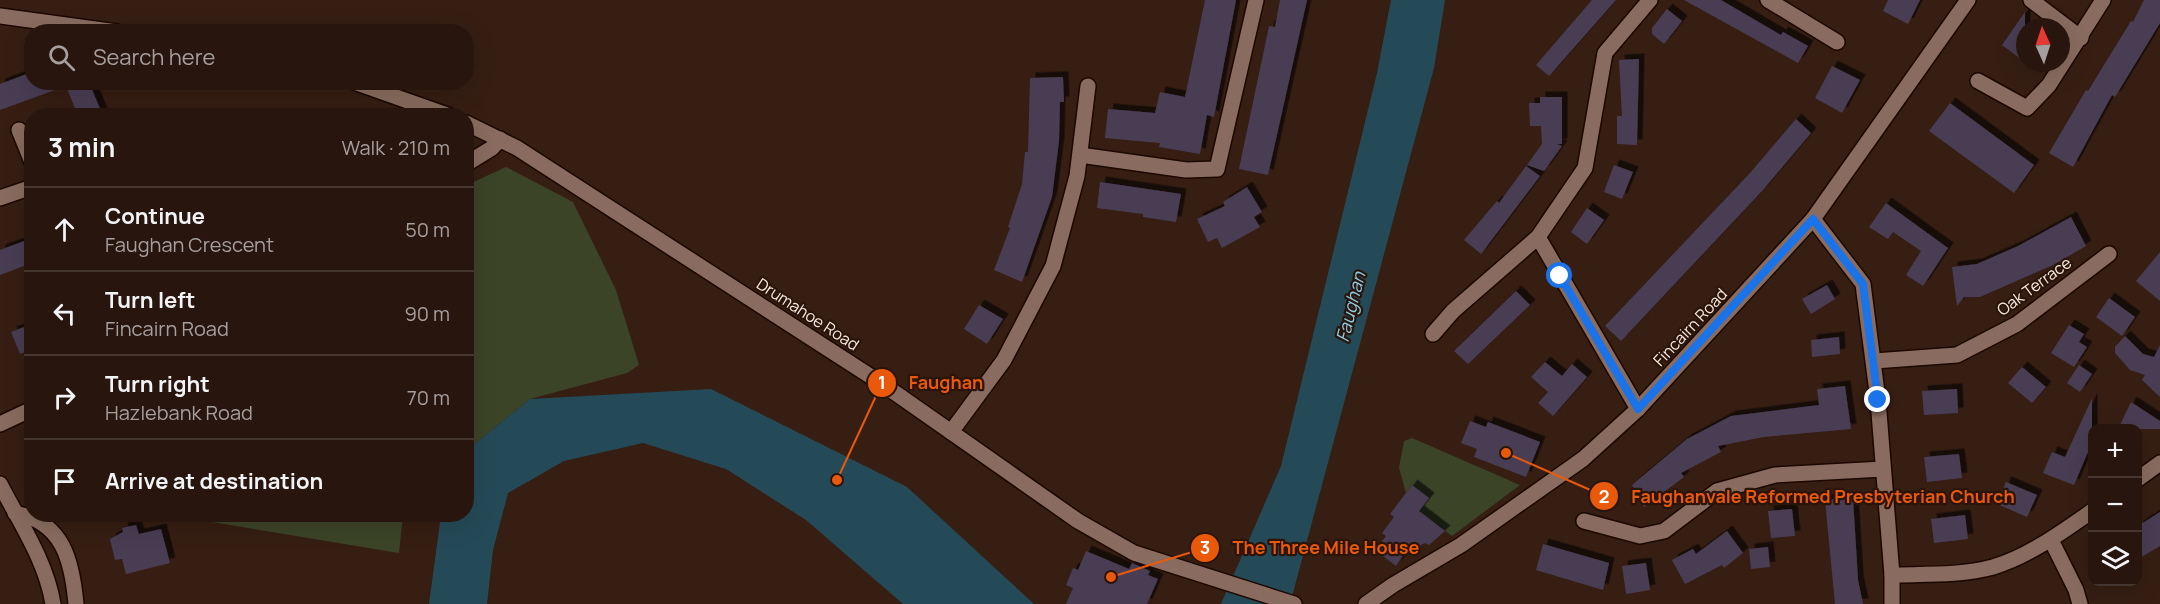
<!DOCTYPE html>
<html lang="en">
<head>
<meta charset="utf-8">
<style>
  body { margin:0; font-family:Manrope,sans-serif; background:#301f17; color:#f1f3f6 }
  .controls { position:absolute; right:18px; bottom:18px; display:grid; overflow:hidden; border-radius:12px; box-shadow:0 6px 24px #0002 }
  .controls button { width:54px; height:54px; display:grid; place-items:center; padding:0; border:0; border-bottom:2px solid #44352e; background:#28160e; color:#f1f3f6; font:30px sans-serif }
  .compass { position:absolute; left:2016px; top:18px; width:54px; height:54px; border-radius:50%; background:#28160e; box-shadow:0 6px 24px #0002; rotate:357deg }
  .stop { position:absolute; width:18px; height:18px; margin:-14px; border:4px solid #1a73e8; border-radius:50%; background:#fff }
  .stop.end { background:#1a73e8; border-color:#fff; box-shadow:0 2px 6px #0008 }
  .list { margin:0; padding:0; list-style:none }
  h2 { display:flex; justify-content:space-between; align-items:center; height:78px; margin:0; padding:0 24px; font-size:26px }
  h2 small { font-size:20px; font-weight:400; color:#a59f9e }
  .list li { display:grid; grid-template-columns:39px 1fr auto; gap:18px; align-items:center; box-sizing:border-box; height:84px; padding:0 24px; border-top:2px solid #44352e }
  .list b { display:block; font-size:22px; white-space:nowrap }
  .list p { margin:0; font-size:20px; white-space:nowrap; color:#a59f9e }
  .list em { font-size:20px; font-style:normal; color:#a59f9e }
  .icon { flex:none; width:33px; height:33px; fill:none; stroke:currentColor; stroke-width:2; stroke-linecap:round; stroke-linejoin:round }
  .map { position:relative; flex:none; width:2160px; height:604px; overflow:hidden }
  .search { position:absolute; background:#28160e; box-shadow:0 6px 24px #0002; left:24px; top:24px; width:450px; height:66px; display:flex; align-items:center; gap:15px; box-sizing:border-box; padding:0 21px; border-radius:24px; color:#a59f9e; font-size:22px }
  .panel { position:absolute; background:#28160e; box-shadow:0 6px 24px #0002; left:24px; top:108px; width:450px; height:414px; border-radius:24px }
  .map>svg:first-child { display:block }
  .green { fill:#3c4427 }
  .water { fill:#254a57 }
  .building { fill:#493c53; filter:url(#shadow) }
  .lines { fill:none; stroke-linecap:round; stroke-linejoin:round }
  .minor-casing { stroke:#1c0801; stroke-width:18 }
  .tertiary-casing { stroke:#1c0801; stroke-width:18 }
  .minor { stroke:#896c5f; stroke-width:15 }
  .tertiary { stroke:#896c5f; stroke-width:15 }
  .route { stroke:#1a73e8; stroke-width:8 }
  .labels { text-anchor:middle; stroke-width:4.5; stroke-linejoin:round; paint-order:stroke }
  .street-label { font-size:16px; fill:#f9e9e1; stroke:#2b150a }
  .water-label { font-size:18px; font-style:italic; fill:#8acfe8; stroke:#2b150a }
  .leader { fill:none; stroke:#e8590c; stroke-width:2 }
  .callout-dot { fill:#e8590c; stroke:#2b150a; stroke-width:2 }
  .mark-label { font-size:18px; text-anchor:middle; font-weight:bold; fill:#fff }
  .callout-label { font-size:18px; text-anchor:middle; font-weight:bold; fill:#e8590c; stroke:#2b150a; stroke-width:4.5; stroke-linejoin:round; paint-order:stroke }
</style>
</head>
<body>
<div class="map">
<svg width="2160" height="604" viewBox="0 0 2160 604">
  <defs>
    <filter id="shadow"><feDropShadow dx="5.5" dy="-5.5" stdDeviation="0" flood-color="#0009"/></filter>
  </defs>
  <rect width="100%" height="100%" fill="#361e13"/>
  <g class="green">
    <path d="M506,167L573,202L616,290L639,365L627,373L530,399L467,450V185Z"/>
    <path d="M1412,438L1520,485L1452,536L1419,511L1429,498L1412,485L1406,493L1399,468L1404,441Z"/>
    <path d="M170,515L403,514V515L399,553Z"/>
  </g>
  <g class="water">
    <path d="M1391,0H1445L1434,68L1290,604H1221L1281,466L1377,73Z"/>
    <path d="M711,389L907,487L1034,604H903L806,520L726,469L643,443L564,461L508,493L493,550L487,604H429L441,515L466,514L467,450L530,399Z"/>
  </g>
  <g class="building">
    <path d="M1205,0H1236L1214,117L1207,115L1200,154L1159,147L1160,143L1105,138L1108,109L1155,113L1160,92L1185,97Z"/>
    <path d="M1280,0H1307L1268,175L1239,169L1269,26L1275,27Z"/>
    <path d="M1592,0H1616L1549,76L1536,65Z"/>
    <path d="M1684,0H1721L1781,35L1783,32L1808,46L1798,63Z"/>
    <path d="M1888,0H1920L1908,24L1883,11Z"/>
    <path d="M2144,0H2160V23L2115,97L2112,95L2073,167L2049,153L2086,90L2088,91L2131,21L2133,22Z"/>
    <path d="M1667,9L1682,21L1664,44L1652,34V28Z"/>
    <path d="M2025,12V62L2002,45Z"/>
    <path d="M1639,59L1637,145L1617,144V116H1622L1619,60Z"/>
    <path d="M1832,66L1860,80L1842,113L1815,98Z"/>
    <path d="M32,72V82H89L103,116H78L66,86L0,110V84Z"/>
    <path d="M1063,77L1064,102H1060L1059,141L1052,197L1022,282L994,270L1010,228L1008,227L1022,184L1025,152H1028L1030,78Z"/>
    <path d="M1540,97H1562V144H1557L1562,146L1544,171L1527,165L1542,144L1541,126H1530L1529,103H1540Z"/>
    <path d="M1950,103L2034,165L2014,193L1929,131Z"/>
    <path d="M1796,119L1811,133L1763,190L1621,341L1605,326L1750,173Z"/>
    <path d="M1614,165L1633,172L1622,199L1604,192Z"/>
    <path d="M1526,166L1540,176L1481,254L1464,240L1497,201L1499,203Z"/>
    <path d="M1100,182L1181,194L1176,222L1143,217V214L1097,208Z"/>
    <path d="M1247,187L1262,212L1254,217L1260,227L1222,248L1217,238L1208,242L1197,219L1225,206L1223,202Z"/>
    <path d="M1886,203L1948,248L1923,286L1906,275L1921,251L1893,232L1888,239L1869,227Z"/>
    <path d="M1587,208L1604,220L1587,244L1571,232Z"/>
    <path d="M2071,217L2086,246L2053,265L1980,297H1964L1957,306L1952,267L1977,264L2018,246Z"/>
    <path d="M32,238V263L0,275V250Z"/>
    <path d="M2160,252V301L2136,281Z"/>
    <path d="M1827,285L1835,299L1811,314L1802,299Z"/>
    <path d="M1516,291L1530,305L1468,364L1454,351Z"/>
    <path d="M2109,298L2135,317L2122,336L2096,317Z"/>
    <path d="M979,305L1003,319L987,344L964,329Z"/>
    <path d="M32,324V349L20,354L11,332Z"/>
    <path d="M2069,325L2084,334L2079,342L2087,347L2074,367L2051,353Z"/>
    <path d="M2125,336L2143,354L2154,357L2160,345V397L2142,380L2145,375L2130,370L2115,353V347Z"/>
    <path d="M1839,337L1840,354L1812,357L1811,340Z"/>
    <path d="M1545,362L1562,376L1572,364L1587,377L1553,416L1538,403L1548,392L1531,377Z"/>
    <path d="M2079,365L2092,374L2080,392L2067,383Z"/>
    <path d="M2022,367L2046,387L2032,403L2008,383Z"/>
    <path d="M1845,386L1851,429L1764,437L1718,446L1721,452L1681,473L1684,477L1644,507L1632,485L1687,439L1731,416L1819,405L1817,389Z"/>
    <path d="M1957,389L1958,413L1924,415L1922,391Z"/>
    <path d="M2092,398V454L2088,452L2074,485L2043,473L2052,452L2065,457Z"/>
    <path d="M2131,402L2160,421V429H2118Z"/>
    <path d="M1470,421L1486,427L1488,422L1540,442L1526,477L1474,457L1477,449L1461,443Z"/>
    <path d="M1959,454L1962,478L1927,482L1924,457Z"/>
    <path d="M2006,482L2037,495L2027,517L1997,504Z"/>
    <path d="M1412,485L1429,498L1419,511L1445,531L1429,545L1425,543L1404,554L1396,566L1375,550L1386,536L1382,533L1394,517L1390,514Z"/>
    <path d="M1853,498L1858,580L1863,604H1835L1825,500Z"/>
    <path d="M1792,509L1795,536L1771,538L1768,511Z"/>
    <path d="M2160,512V546L2138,559V526Z"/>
    <path d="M1965,515L1968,539L1934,543L1931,519Z"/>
    <path d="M136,525L139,534L161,529L170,563L126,574L122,559L115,560L110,539L123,532L122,528Z"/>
    <path d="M1727,531L1743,553L1724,568L1722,565L1685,584L1672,560L1693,549L1696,554Z"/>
    <path d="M1543,544L1609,563L1603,590L1536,570Z"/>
    <path d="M1768,547L1770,567L1751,569L1749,549Z"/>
    <path d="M1086,551L1129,569L1132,563L1150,571L1148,575L1158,579L1147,604H1066L1073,588L1066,585L1073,568L1078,570Z"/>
    <path d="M1646,563L1650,590L1626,594L1622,566Z"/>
  </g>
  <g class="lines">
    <defs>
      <g id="minor">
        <path d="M1768,0L1837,42"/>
        <path d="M2031,0L2081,38"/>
        <path d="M1978,81L2027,108L2049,85L2103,0"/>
        <path d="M19,130L32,162"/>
        <path d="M1080,155L1186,170L1217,169L1256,0"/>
        <path d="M0,198L32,187"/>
        <path d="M1813,219L1863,284L1878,400L1892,575V604"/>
        <path d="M1538,237L1638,409"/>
        <path d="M1433,334L1453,311L1538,237L1585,168L1605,53L1650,0"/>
        <path d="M1874,361L1957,355L2017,324L2109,254"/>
        <path d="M951,432L1004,360L1053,266L1077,176L1088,86"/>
        <path d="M2138,479L2160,463"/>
        <path d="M15,513C63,522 72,560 76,604"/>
        <path d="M1584,521L1640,536L1664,531L1717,491L1775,475L1883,469"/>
        <path d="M2051,540L2076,590L2080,604"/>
        <path d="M1892,575C1924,574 1961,576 1993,567C2029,556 2062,532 2092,511"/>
        <path d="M1366,604L1393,585L1461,545L1583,459L1638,409L1813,219L1968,0"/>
      </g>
      <g id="tertiary">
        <path d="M0,16L117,32"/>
        <path d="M354,82L450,116"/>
        <path d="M466,123L517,148L884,385L1078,521L1134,553L1294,604"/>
        <path d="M466,164L492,148L500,139"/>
        <path d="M0,424L32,409"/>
        <path d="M0,484C20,523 46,561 53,604"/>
      </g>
    </defs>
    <use href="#minor" class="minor-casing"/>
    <use href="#tertiary" class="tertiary-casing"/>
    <use href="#minor" class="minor"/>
    <use href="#tertiary" class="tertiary"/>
  </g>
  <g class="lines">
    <path class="route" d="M1560,276L1638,409L1813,219L1863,284L1878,400"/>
  </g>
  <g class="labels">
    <g class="street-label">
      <text transform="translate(2034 286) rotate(-36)" y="6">Oak Terrace</text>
      <text transform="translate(808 314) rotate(33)" y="6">Drumahoe Road</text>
      <text transform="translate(1690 327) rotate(-47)" y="6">Fincairn Road</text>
    </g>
    <g class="water-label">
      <text transform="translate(1351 307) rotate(-76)" y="6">Faughan</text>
    </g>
  </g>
  <path class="leader" d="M837 480L882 383M1506 453L1604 496M1111 577L1205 548"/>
  <g class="callout-dot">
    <circle cx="837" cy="480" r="6"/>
    <circle cx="1506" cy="453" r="6"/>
    <circle cx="1111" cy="577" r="6"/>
    <circle cx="882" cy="383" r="15"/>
    <circle cx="1604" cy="496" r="15"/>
    <circle cx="1205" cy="548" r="15"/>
  </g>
  <g class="mark-label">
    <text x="882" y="389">1</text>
    <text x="1604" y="503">2</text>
    <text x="1205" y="554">3</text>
  </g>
  <g class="callout-label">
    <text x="946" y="389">Faughan</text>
    <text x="1823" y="503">Faughanvale Reformed Presbyterian Church</text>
    <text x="1326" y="554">The Three Mile House</text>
  </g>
</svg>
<div class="controls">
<button>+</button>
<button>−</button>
<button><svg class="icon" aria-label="layers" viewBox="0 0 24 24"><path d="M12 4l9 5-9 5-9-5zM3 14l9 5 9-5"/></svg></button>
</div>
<svg class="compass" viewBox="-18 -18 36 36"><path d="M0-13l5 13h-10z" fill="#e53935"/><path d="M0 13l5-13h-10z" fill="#a59f9e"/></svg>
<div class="stop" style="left:1560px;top:276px"></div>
<div class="stop end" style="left:1878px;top:400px"></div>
<div class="search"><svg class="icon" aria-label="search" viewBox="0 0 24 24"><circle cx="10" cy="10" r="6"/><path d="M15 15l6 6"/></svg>Search here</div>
<section class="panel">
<h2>3 min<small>Walk · 210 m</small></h2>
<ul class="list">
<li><svg class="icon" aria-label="ahead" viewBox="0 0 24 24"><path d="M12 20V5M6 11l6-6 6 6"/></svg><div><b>Continue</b><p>Faughan Crescent</p></div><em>50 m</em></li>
<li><svg class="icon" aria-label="left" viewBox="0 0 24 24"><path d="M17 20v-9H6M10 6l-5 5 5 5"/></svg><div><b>Turn left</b><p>Fincairn Road</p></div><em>90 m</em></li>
<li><svg class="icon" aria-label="right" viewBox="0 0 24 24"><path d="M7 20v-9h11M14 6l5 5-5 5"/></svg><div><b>Turn right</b><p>Hazlebank Road</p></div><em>70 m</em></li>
<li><svg class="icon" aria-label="arrive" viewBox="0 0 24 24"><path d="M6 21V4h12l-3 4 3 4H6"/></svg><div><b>Arrive at destination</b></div></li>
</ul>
</section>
</div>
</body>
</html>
